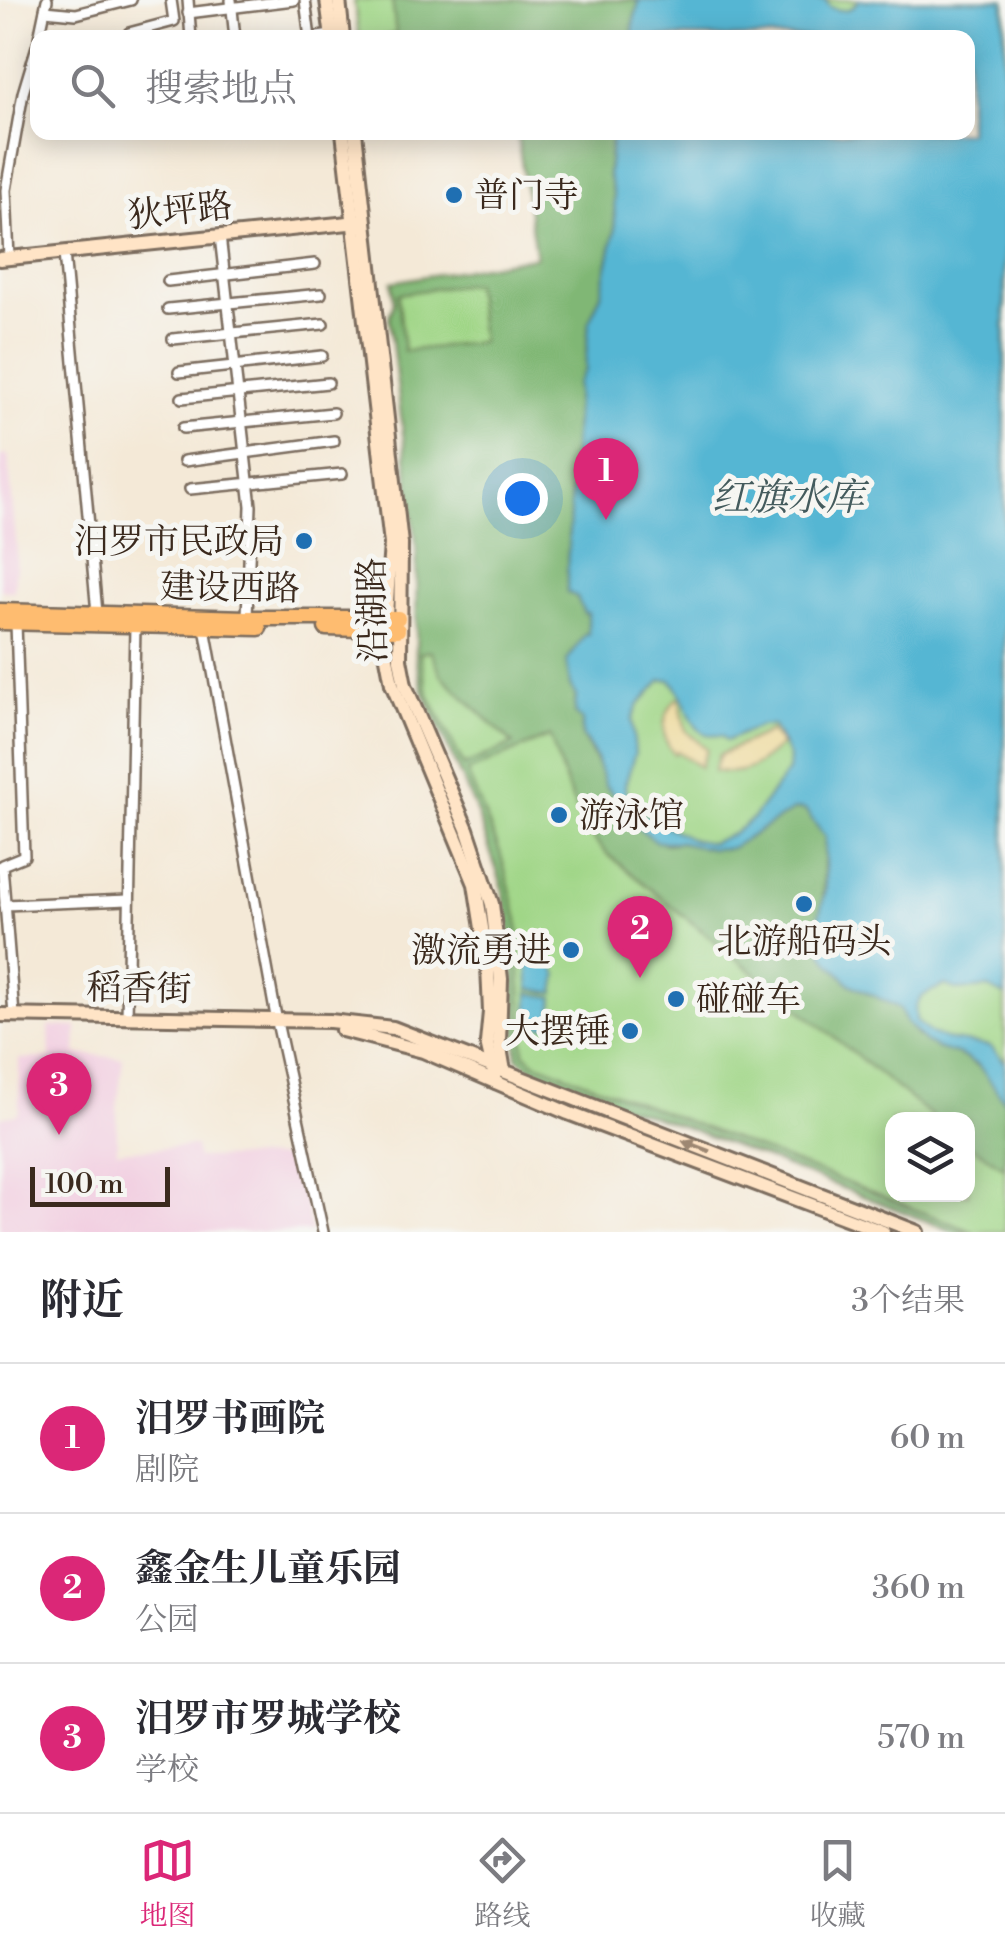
<!DOCTYPE html>
<html lang="zh">
<head>
<meta charset="utf-8">
<style>
  body { margin:0; font-family:"Libre Bodoni","Noto Serif SC",serif; background:#f7f7f7; color:#2b2b33 }
  .controls { position:absolute; right:30px; bottom:30px; display:grid; overflow:hidden; border-radius:20px; box-shadow:0 5px 25px #0003 }
  .controls button { width:90px; height:90px; display:grid; place-items:center; padding:0; border:0; border-bottom:2px solid #e1e1e2; background:#fff; color:#2b2b33; font:50px sans-serif }
  .scale { position:absolute; left:30px; bottom:25px; width:140px; box-sizing:border-box; padding-left:10px; border:5px solid #3b2a1e; border-top:0; font-size:28px; line-height:35px; white-space:nowrap; color:#3b2a1e; -webkit-text-stroke:8px #f6f6f2; paint-order:stroke }
  .you { position:absolute; left:522px; top:498px; width:35px; height:35px; margin:-25px; border:8px solid #fff; border-radius:50%; background:#1a73e8; box-shadow:0 0 0 15px #1a73e833 }
  .badge { display:grid; place-items:center; width:65px; height:65px; border-radius:50%; background:#db2777; color:#fff; font-size:32px; font-weight:700 }
  .pin { position:absolute; translate:-50% -82px; filter:drop-shadow(0 2px 5px #0008) }
  .pin::after { content:''; position:absolute; top:52px; width:35px; height:30px; background:inherit; clip-path:polygon(0 0,100% 0,50% 100%) }
  .list { margin:0; padding:0; list-style:none }
  h2 { display:flex; justify-content:space-between; align-items:center; height:130px; margin:0; padding:0 40px; font-size:42px }
  h2 small { font-size:32px; font-weight:400; color:#7c7c81 }
  .list li { display:grid; grid-template-columns:65px 1fr auto; gap:30px; align-items:center; box-sizing:border-box; height:150px; padding:0 40px; border-top:2px solid #e1e1e2 }
  .list b { display:block; font-size:38px; white-space:nowrap }
  .list p { margin:0; font-size:32px; white-space:nowrap; color:#7c7c81 }
  .list em { font-size:32px; font-style:normal; color:#7c7c81 }
  .icon { flex:none; width:55px; height:55px; fill:none; stroke:currentColor; stroke-width:2; stroke-linecap:round; stroke-linejoin:round }
  .map { position:relative; flex:none; width:1005px; height:1232px; overflow:hidden }
  .search { position:absolute; background:#fff; box-shadow:0 5px 25px #0003; left:30px; right:30px; top:30px; height:110px; display:flex; align-items:center; gap:25px; box-sizing:border-box; padding:0 35px; border-radius:20px; color:#7c7c81; font-size:38px }
  .sheet { height:580px; background:#fff }
  nav { display:flex; justify-content:space-around; align-items:center; box-sizing:border-box; height:140px; border-top:2px solid #e1e1e2; background:#fff; font-size:28px; color:#7c7c81 }
  nav a { display:grid; justify-items:center; gap:5px }
  nav .on { color:#db2777 }
  .map>svg:first-child { display:block }
  .built { fill:#f2cfe1 }
  .green { fill:#a0d687; stroke:#6e8052; stroke-width:2.5; fill-rule:evenodd }
  .forest { fill:#80b774; stroke:#5e7049; stroke-width:2.5; fill-rule:evenodd }
  .sand { fill:#eeda9e; stroke:#94825e; stroke-width:2.5 }
  .water { fill:#55b6d3; stroke:#487078; stroke-width:2.5; fill-rule:evenodd }
  .lines { fill:none; stroke-linecap:round; stroke-linejoin:round }
  .street-casing { stroke:#7c6d5f; stroke-width:14 }
  .secondary-casing { stroke:#7c6d5f; stroke-width:18 }
  .primary-casing { stroke:#7c6d5f; stroke-width:19 }
  .street { stroke:#fff; stroke-width:9 }
  .secondary { stroke:#ffe4c6; stroke-width:12 }
  .primary { stroke:#febc70; stroke-width:14 }
  .oneway { fill:#9d8772 }
  .poi-dot { fill:#1f6fb2; stroke:#f6f6f2; stroke-width:4 }
  .labels { text-anchor:middle; stroke-width:10; stroke-linejoin:round; paint-order:stroke }
  .poi-label { font-size:35px; fill:#3b2a1e; stroke:#f6f6f2; text-anchor:start }
  .street-label { font-size:35px; fill:#3b2a1e; stroke:#f6f6f2 }
  .water-label { font-size:38px; font-style:italic; fill:#445b5d; stroke:#f6f6f2 }
</style>
</head>
<body>
<div class="map">
<svg width="1005" height="1232" viewBox="0 0 1005 1232">
  <rect width="100%" height="100%" fill="#f6f6f2"/>
  <filter id="ink" filterUnits="userSpaceOnUse"><feTurbulence type="fractalNoise" baseFrequency=".01" numOctaves="2"/><feDisplacementMap in="SourceGraphic" scale="20" xChannelSelector="R" yChannelSelector="G"/><feConvolveMatrix kernelMatrix="1 2 1 2 8 2 1 2 1" color-interpolation-filters="sRGB"/></filter>
  <filter id="wash" filterUnits="userSpaceOnUse"><feTurbulence type="fractalNoise" baseFrequency=".0048" numOctaves="4" result="noise"/><feDisplacementMap in="SourceGraphic" scale="40" xChannelSelector="R" yChannelSelector="G"/><feGaussianBlur stdDeviation="2.25" result="paint"/><feColorMatrix in="noise" values="0 0 0 0 0 0 0 0 0 0 0 0 0 0 0 0 0 1.4 0 .05"/><feComposite in="paint" operator="in"/></filter>
  <g filter="url(#wash)">
    <rect width="100%" height="100%" fill="#f4e9d7"/>
    <g class="built">
      <path d="M8,455L17,551L14,591L0,590V456Z"/>
      <path d="M49,1026L77,1027L76,1054L123,1058L117,1109V1151L195,1146L197,1158L295,1157L311,1232H0V1117L17,1114L19,1111V1059L50,1058Z"/>
    </g>
    <path class="green" d="M354,0H1005V1232H955L685,1127L592,1095L533,1070L517,1057L513,945L502,885L476,810L424,694L416,660L417,550L389,317L394,302L392,282L536,257L517,133L968,132V38L359,37ZM892,1120H968V1194H892Z"/>
    <g class="forest">
      <path d="M392,0H634L639,1L633,24V37L379,38L396,34Z"/>
      <path d="M517,133H612L608,174L614,196L615,231L601,294L589,322L585,370L577,383L567,568V592L577,597L584,613H588V635L585,634L569,658L576,696L575,713L582,720V736L615,796L620,814L651,838L666,844L681,842L711,849L731,848L795,809L805,810L825,836L823,902L837,970L850,984L899,1008L917,1036L960,1055L985,1071L1005,1102V1168L968,1144V1120L935,1119L606,853C576,823 563,776 550,736L467,772L500,852L518,920L524,1053L534,1062L974,1232H955C865,1197 775,1161 685,1127C644,1111 545,1086 517,1057L513,945L502,885L476,810L424,694L416,660L417,550L389,317L394,302L392,282L536,257ZM474,283L481,342L404,351L398,294ZM431,651L441,675L513,744L464,766L428,693L420,653Z"/>
    </g>
    <g class="sand">
      <path d="M676,699H679L686,731L707,749L700,767L677,751L674,754C659,736 662,716 676,699Z"/>
      <path d="M771,731L781,745C756,766 747,776 714,771L719,755Z"/>
    </g>
    <g class="water">
      <path d="M634,0H825L830,7C843,12 850,12 859,0H1004L1005,996L989,988L956,990L946,985C936,989 919,994 916,1006C914,1011 917,1016 916,1021L931,1034L945,1039L990,1046L1005,1062V1102L979,1066L960,1055L936,1048L925,1042L907,1024L899,1008L850,984L829,962L819,947L815,930L825,893V837L805,810L795,809L731,848L711,849L681,842H657L620,814L615,796L605,786L596,758L582,735V720L575,713L576,696L570,686L567,661L585,634H588V613H584L577,597L567,592V568L577,383L585,370L589,322L601,294L615,231L614,196L608,174L612,133L968,132V38L633,37V24L639,2ZM661,680H671C684,693 690,727 704,733C710,736 716,735 722,736L726,741L760,726H773L789,757L788,771L753,818L733,834L711,843L694,840L634,810L626,799L625,785L635,753L632,720L638,706Z"/>
      <path d="M534,937L539,938L558,975L555,993L529,989L528,942Z"/>
      <path d="M529,993L554,997L551,1025L541,1027L528,1019Z"/>
    </g>
  </g>
  <g filter="url(#ink)">
    <g class="lines">
      <defs>
        <g id="street">
          <path d="M188,0L191,38"/>
          <path d="M231,0L235,38"/>
          <path d="M305,0L310,38L332,35"/>
          <path d="M45,11L76,14L131,0"/>
          <path d="M188,13L294,0"/>
          <path d="M129,33L174,21L171,0"/>
          <path d="M39,38L47,0"/>
          <path d="M220,236L251,506L247,618"/>
          <path d="M64,253L97,613"/>
          <path d="M9,258L6,190L23,93L38,43"/>
          <path d="M168,281L315,264"/>
          <path d="M168,309L321,294"/>
          <path d="M173,339L323,324"/>
          <path d="M179,372L322,356"/>
          <path d="M182,398L328,383"/>
          <path d="M183,428L333,413"/>
          <path d="M184,461L334,441"/>
          <path d="M190,489L342,474"/>
          <path d="M205,628L277,1022L323,1232"/>
          <path d="M5,905L128,900"/>
          <path d="M14,1015L2,865L24,856L16,623"/>
          <path d="M127,1018L135,627"/>
        </g>
        <g id="secondary">
          <path d="M327,0L332,38"/>
          <path d="M339,0L343,38"/>
          <path d="M343,132L391,544L384,642L392,684L475,884L488,966L490,1012L487,1043L496,1082"/>
          <path d="M355,132L401,544L400,659L405,685L467,829L492,904L501,979L499,1042L504,1071"/>
          <path d="M0,259L358,222"/>
          <path d="M0,1015L330,1021L393,1028L917,1232"/>
          <path d="M342,1030L423,1051L568,1113L883,1232"/>
        </g>
        <g id="primary">
          <path d="M0,611L247,618H398"/>
          <path d="M0,622L259,628"/>
          <path d="M326,628L398,630"/>
        </g>
      </defs>
      <use href="#street" class="street-casing"/>
      <use href="#secondary" class="secondary-casing"/>
      <use href="#primary" class="primary-casing"/>
      <use href="#street" class="street"/>
      <use href="#secondary" class="secondary"/>
      <use href="#primary" class="primary"/>
    </g>
    <defs><path id="oneway-solid" d="M-6-.8H1V-3.2L6.5 0L1 3.2V.8H-6Z" transform="scale(2.5)"/></defs>
    <use class="oneway" href="#oneway-solid" transform="translate(696 1146) rotate(-159)"/>
  </g>
  <g class="poi-dot">
    <circle cx="454" cy="195" r="10"/>
    <circle cx="304" cy="541" r="10"/>
    <circle cx="559" cy="815" r="10"/>
    <circle cx="804" cy="904" r="10"/>
    <circle cx="571" cy="950" r="10"/>
    <circle cx="676" cy="999" r="10"/>
    <circle cx="630" cy="1031" r="10"/>
  </g>
  <g class="labels">
    <g class="poi-label">
      <text x="474" y="207">普门寺</text>
      <text x="284" y="553" text-anchor="end">汨罗市民政局</text>
      <text x="579" y="827">游泳馆</text>
      <text x="804" y="953" text-anchor="middle">北游船码头</text>
      <text x="551" y="962" text-anchor="end">激流勇进</text>
      <text x="696" y="1011">碰碰车</text>
      <text x="610" y="1043" text-anchor="end">大摆锤</text>
    </g>
    <g class="street-label">
      <text transform="translate(180 210) rotate(-6)" y="12">狄坪路</text>
      <text transform="translate(230 587) rotate(1)" y="12">建设西路</text>
      <text transform="translate(372 610) rotate(-91)" y="12">沿湖路</text>
      <text transform="translate(139 988) rotate(1)" y="12">稻香街</text>
    </g>
    <g class="water-label">
      <text x="788" y="510">红旗水库</text>
    </g>
  </g>
</svg>
<div class="controls">
<button><svg class="icon" aria-label="layers" viewBox="0 0 24 24"><path d="M12 4l9 5-9 5-9-5zM3 14l9 5 9-5"/></svg></button>
</div>
<div class="scale">100 m</div>
<div class="you"></div>
<div class="pin badge" style="left:606px;top:520px">1</div>
<div class="pin badge" style="left:640px;top:978px">2</div>
<div class="pin badge" style="left:59px;top:1135px">3</div>
<div class="search"><svg class="icon" aria-label="search" viewBox="0 0 24 24"><circle cx="10" cy="10" r="6"/><path d="M15 15l6 6"/></svg>搜索地点</div>
</div>
<section class="sheet">
<h2>附近<small>3个结果</small></h2>
<ul class="list">
<li><span class="badge">1</span><div><b>汨罗书画院</b><p>剧院</p></div><em>60 m</em></li>
<li><span class="badge">2</span><div><b>鑫金生儿童乐园</b><p>公园</p></div><em>360 m</em></li>
<li><span class="badge">3</span><div><b>汨罗市罗城学校</b><p>学校</p></div><em>570 m</em></li>
</ul>
</section>
<nav>
<a class="on"><svg class="icon" aria-label="map" viewBox="0 0 24 24"><path d="M3 6l6-2 6 2 6-2v14l-6 2-6-2-6 2zM9 4v14M15 6v14"/></svg>地图</a>
<a><svg class="icon" aria-label="directions" viewBox="0 0 24 24"><path d="M12 3l9 9-9 9-9-9zM9 14v-3h6M13 9l2 2-2 2"/></svg>路线</a>
<a><svg class="icon" aria-label="saved" viewBox="0 0 24 24"><path d="M7 4h10v16l-5-4-5 4z"/></svg>收藏</a>
</nav>
</body>
</html>
